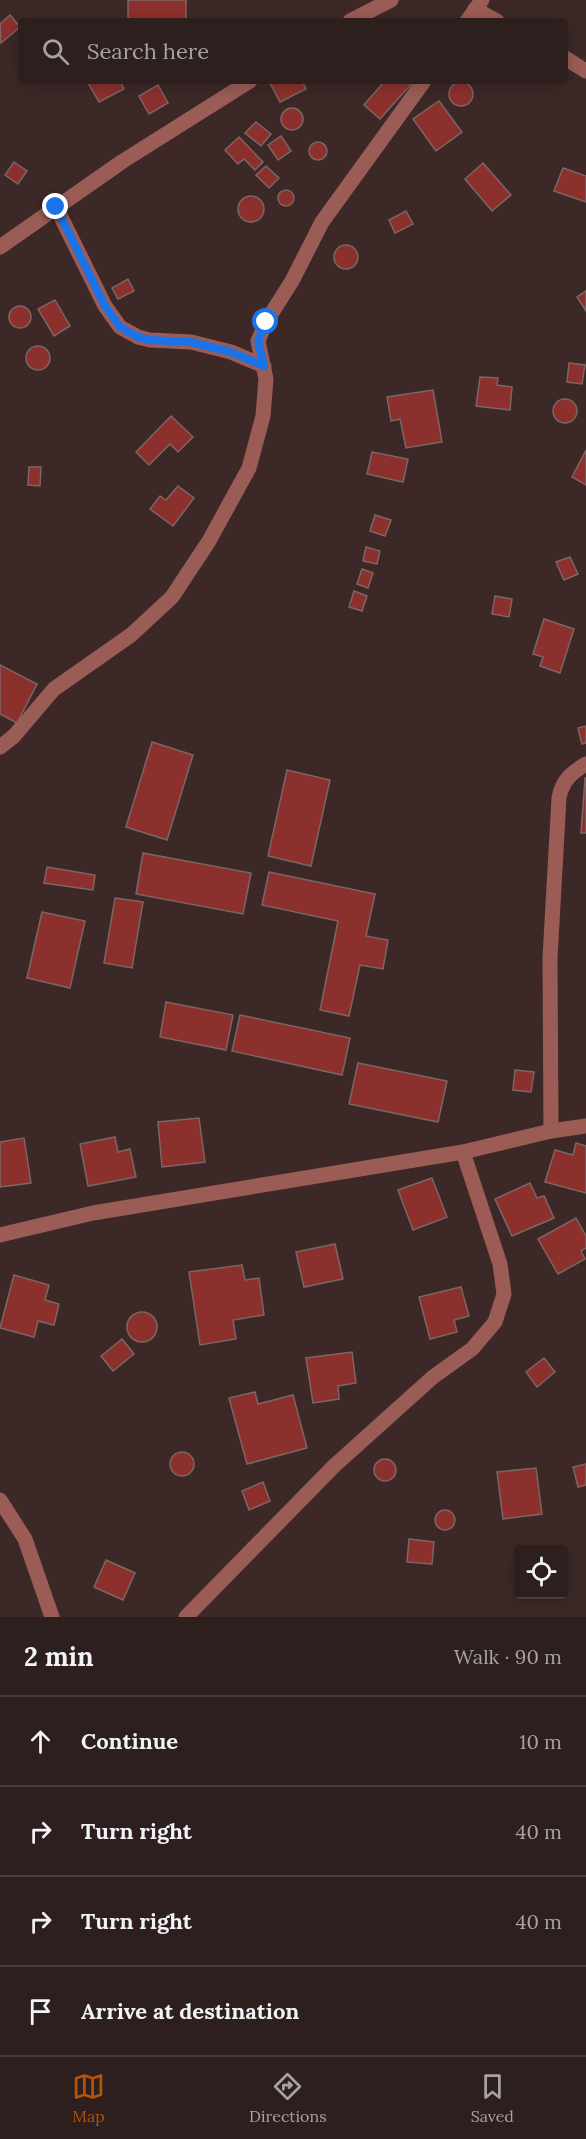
<!DOCTYPE html>
<html lang="en">
<head>
<meta charset="utf-8">
<style>
  body { margin:0; font-family:Lora,serif; background:#352726; color:#f1f3f6 }
  .controls { position:absolute; right:18px; bottom:18px; display:grid; overflow:hidden; border-radius:6px; box-shadow:0 3px 15px #0003 }
  .controls button { width:54px; height:54px; display:grid; place-items:center; padding:0; border:0; border-bottom:2px solid #483d3b; background:#2d1f1d; color:#f1f3f6; font:30px sans-serif }
  .stop { position:absolute; width:18px; height:18px; margin:-14px; border:4px solid #1a73e8; border-radius:50%; background:#fff }
  .stop.end { background:#1a73e8; border-color:#fff; box-shadow:0 2px 6px #0008 }
  .list { margin:0; padding:0; list-style:none }
  h2 { display:flex; justify-content:space-between; align-items:center; height:78px; margin:0; padding:0 24px; font-size:26px }
  h2 small { font-size:20px; font-weight:400; color:#a7a2a4 }
  .list li { display:grid; grid-template-columns:39px 1fr auto; gap:18px; align-items:center; box-sizing:border-box; height:90px; padding:0 24px; border-top:2px solid #483d3b }
  .list b { display:block; font-size:22px; white-space:nowrap }
  .list em { font-size:20px; font-style:normal; color:#a7a2a4 }
  .icon { flex:none; width:33px; height:33px; fill:none; stroke:currentColor; stroke-width:2; stroke-linecap:round; stroke-linejoin:round }
  .map { position:relative; flex:none; width:586px; height:1617px; overflow:hidden }
  .search { position:absolute; background:#2d1f1d; box-shadow:0 3px 15px #0003; left:18px; right:18px; top:18px; height:66px; display:flex; align-items:center; gap:15px; box-sizing:border-box; padding:0 21px; border-radius:6px; color:#a7a2a4; font-size:22px }
  .sheet { height:438px; background:#2d1f1d }
  nav { display:flex; justify-content:space-around; align-items:center; box-sizing:border-box; height:84px; border-top:2px solid #483d3b; background:#2d1f1d; font-size:16px; color:#a7a2a4 }
  nav a { display:grid; justify-items:center; gap:3px }
  nav .on { color:#b45309 }
  .map>svg:first-child { display:block }
  .building { fill:#8c302d; stroke:#7c6663; stroke-width:1.5 }
  .lines { fill:none; stroke-linecap:round; stroke-linejoin:round }
  .street { stroke:#9b5c56; stroke-width:15 }
  .route { stroke:#1a73e8; stroke-width:8 }
</style>
</head>
<body>
<div class="map">
<svg width="586" height="1617" viewBox="0 0 586 1617">
  <rect width="100%" height="100%" fill="#3c2927"/>
  <g class="building">
    <rect x="128" y="0" width="58" height="21"/>
    <path d="M10,15L20,27L1,43L0,24Z"/>
    <path d="M87,81H120L124,89L99,102Z"/>
    <path d="M273,81H302L306,89L280,102L270,83Z"/>
    <path d="M383,81H414L380,119L364,105L384,82Z"/>
    <circle cx="461" cy="94" r="12"/>
    <path d="M158,85L168,103L149,114L139,96Z"/>
    <path d="M439,101L462,132L436,151L413,119Z"/>
    <circle cx="292" cy="119" r="11"/>
    <path d="M256,122L271,134L261,146L245,133Z"/>
    <path d="M281,136L291,151L278,160L268,145Z"/>
    <path d="M239,137L263,162L255,170L244,159L238,164L225,150Z"/>
    <circle cx="318" cy="151" r="9"/>
    <path d="M14,162L27,171L18,184L5,175Z"/>
    <path d="M483,163L511,195L492,211L465,179Z"/>
    <path d="M266,166L279,178L269,188L256,175Z"/>
    <path d="M563,168L586,176V202L554,191Z"/>
    <circle cx="286" cy="198" r="8"/>
    <circle cx="251" cy="209" r="13"/>
    <path d="M406,211L413,224L395,233L389,220Z"/>
    <circle cx="346" cy="257" r="12"/>
    <path d="M128,279L134,291L118,299L112,288Z"/>
    <path d="M586,291V311L577,297Z"/>
    <path d="M55,300L70,326L54,336L38,309Z"/>
    <circle cx="20" cy="317" r="11"/>
    <circle cx="38" cy="358" r="12"/>
    <path d="M569,363L585,365L582,384L567,382Z"/>
    <path d="M480,377L498,378L497,385L512,387L510,410L476,406Z"/>
    <path d="M433,390L442,442L406,448L400,419L391,421L387,397Z"/>
    <circle cx="565" cy="411" r="12"/>
    <path d="M171,416L193,437L178,452L170,444L149,465L136,452Z"/>
    <path d="M586,450V485L572,477Z"/>
    <path d="M372,452L408,459L403,482L367,474Z"/>
    <path d="M29,467H41L40,486L28,485Z"/>
    <path d="M178,486L194,498L173,526L150,509L160,496L166,500Z"/>
    <path d="M375,515L391,520L385,536L370,531Z"/>
    <path d="M366,547L380,551L377,564L363,561Z"/>
    <path d="M570,557L578,574L564,580L556,562Z"/>
    <path d="M362,569L373,573L368,588L357,584Z"/>
    <path d="M354,591L367,596L362,611L349,607Z"/>
    <path d="M495,596L512,599L509,617L492,614Z"/>
    <path d="M544,619L574,629L560,673L540,666L543,657L533,654Z"/>
    <path d="M0,665L37,684L17,723L0,714Z"/>
    <path d="M586,726V743L582,744L578,728Z"/>
    <path d="M152,742L193,755L167,840L126,827Z"/>
    <path d="M287,770L330,780L311,866L268,856Z"/>
    <path d="M585,778H586V833H581Z"/>
    <path d="M143,853L251,873L243,914L136,894Z"/>
    <path d="M47,867L95,875L93,890L44,883Z"/>
    <path d="M269,872L375,894L366,936L388,940L383,969L360,965L349,1016L320,1010L338,921L262,905Z"/>
    <path d="M115,898L143,902L132,968L104,963Z"/>
    <path d="M42,912L85,921L70,988L27,978Z"/>
    <path d="M166,1002L233,1015L226,1050L160,1037Z"/>
    <path d="M240,1015L350,1038L342,1075L232,1051Z"/>
    <path d="M358,1063L447,1081L438,1122L349,1104Z"/>
    <path d="M515,1070L534,1072L531,1092L513,1090Z"/>
    <path d="M199,1118L205,1162L162,1167L158,1122Z"/>
    <path d="M115,1137L118,1152L130,1149L136,1177L88,1186L80,1144Z"/>
    <path d="M24,1138L31,1183L0,1187V1142Z"/>
    <path d="M576,1143L586,1146V1193L545,1182L555,1150L573,1155Z"/>
    <path d="M432,1178L447,1217L413,1230L398,1190Z"/>
    <path d="M530,1183L537,1198L544,1196L554,1218L512,1236L495,1199Z"/>
    <path d="M576,1218L586,1236V1248L581,1251L585,1259L558,1274L538,1239Z"/>
    <path d="M335,1244L343,1279L304,1287L296,1252Z"/>
    <path d="M242,1265L245,1280L259,1278L264,1315L233,1320L236,1339L200,1345L189,1272Z"/>
    <path d="M14,1275L49,1285L45,1300L59,1304L54,1325L38,1321L34,1337L0,1328Z"/>
    <path d="M461,1287L469,1316L454,1320L457,1332L430,1339L419,1297Z"/>
    <circle cx="142" cy="1327" r="15"/>
    <path d="M122,1339L134,1354L113,1371L101,1356Z"/>
    <path d="M352,1352L356,1383L338,1386L339,1399L313,1403L306,1358Z"/>
    <path d="M544,1358L555,1372L537,1387L526,1372Z"/>
    <path d="M255,1392L258,1404L293,1395L307,1448L247,1464L229,1398Z"/>
    <circle cx="182" cy="1464" r="12"/>
    <circle cx="385" cy="1470" r="11"/>
    <path d="M586,1464V1485L578,1487L573,1467Z"/>
    <path d="M536,1468L542,1514L503,1519L497,1472Z"/>
    <path d="M263,1482L270,1501L249,1510L242,1491Z"/>
    <circle cx="445" cy="1520" r="10"/>
    <path d="M409,1539L434,1542L432,1564L407,1562Z"/>
    <path d="M106,1560L135,1573L123,1600L94,1587Z"/>
  </g>
  <g class="lines">
    <g class="street">
      <path d="M475,9L497,21"/>
      <path d="M350,21L391,0"/>
      <path d="M467,21L482,0"/>
      <path d="M565,58L586,71"/>
      <path d="M56,207L105,306L120,327L138,337L150,340L191,342L231,352L264,366"/>
      <path d="M0,247L123,161L250,81"/>
      <path d="M0,747L14,736L54,689L131,635L172,597L209,541L249,468L263,416L266,379L258,341L266,322L292,281L322,222L424,81"/>
      <path d="M551,1131L550,958L559,798C562,781 571,773 586,764"/>
      <path d="M0,1235L93,1213L463,1152L551,1131L586,1126"/>
      <path d="M0,1500L25,1539L52,1617"/>
      <path d="M186,1617L334,1466L433,1377L472,1349L495,1322L504,1294L500,1264L463,1152"/>
    </g>
  </g>
  <g class="lines">
    <path class="route" d="M56,207L105,306L120,327L138,337L150,340L191,342L231,352L264,366L258,341L266,322"/>
  </g>
</svg>
<div class="controls">
<button><svg class="icon" aria-label="locate" viewBox="0 0 24 24"><circle cx="12" cy="12" r="6"/><path d="M12 2v4M12 18v4M2 12h4M18 12h4"/></svg></button>
</div>
<div class="stop" style="left:266px;top:322px"></div>
<div class="stop end" style="left:56px;top:207px"></div>
<div class="search"><svg class="icon" aria-label="search" viewBox="0 0 24 24"><circle cx="10" cy="10" r="6"/><path d="M15 15l6 6"/></svg>Search here</div>
</div>
<section class="sheet">
<h2>2 min<small>Walk · 90 m</small></h2>
<ul class="list">
<li><svg class="icon" aria-label="ahead" viewBox="0 0 24 24"><path d="M12 20V5M6 11l6-6 6 6"/></svg><div><b>Continue</b></div><em>10 m</em></li>
<li><svg class="icon" aria-label="right" viewBox="0 0 24 24"><path d="M7 20v-9h11M14 6l5 5-5 5"/></svg><div><b>Turn right</b></div><em>40 m</em></li>
<li><svg class="icon" aria-label="right" viewBox="0 0 24 24"><path d="M7 20v-9h11M14 6l5 5-5 5"/></svg><div><b>Turn right</b></div><em>40 m</em></li>
<li><svg class="icon" aria-label="arrive" viewBox="0 0 24 24"><path d="M6 21V4h12l-3 4 3 4H6"/></svg><div><b>Arrive at destination</b></div></li>
</ul>
</section>
<nav>
<a class="on"><svg class="icon" aria-label="map" viewBox="0 0 24 24"><path d="M3 6l6-2 6 2 6-2v14l-6 2-6-2-6 2zM9 4v14M15 6v14"/></svg>Map</a>
<a><svg class="icon" aria-label="directions" viewBox="0 0 24 24"><path d="M12 3l9 9-9 9-9-9zM9 14v-3h6M13 9l2 2-2 2"/></svg>Directions</a>
<a><svg class="icon" aria-label="saved" viewBox="0 0 24 24"><path d="M7 4h10v16l-5-4-5 4z"/></svg>Saved</a>
</nav>
</body>
</html>
